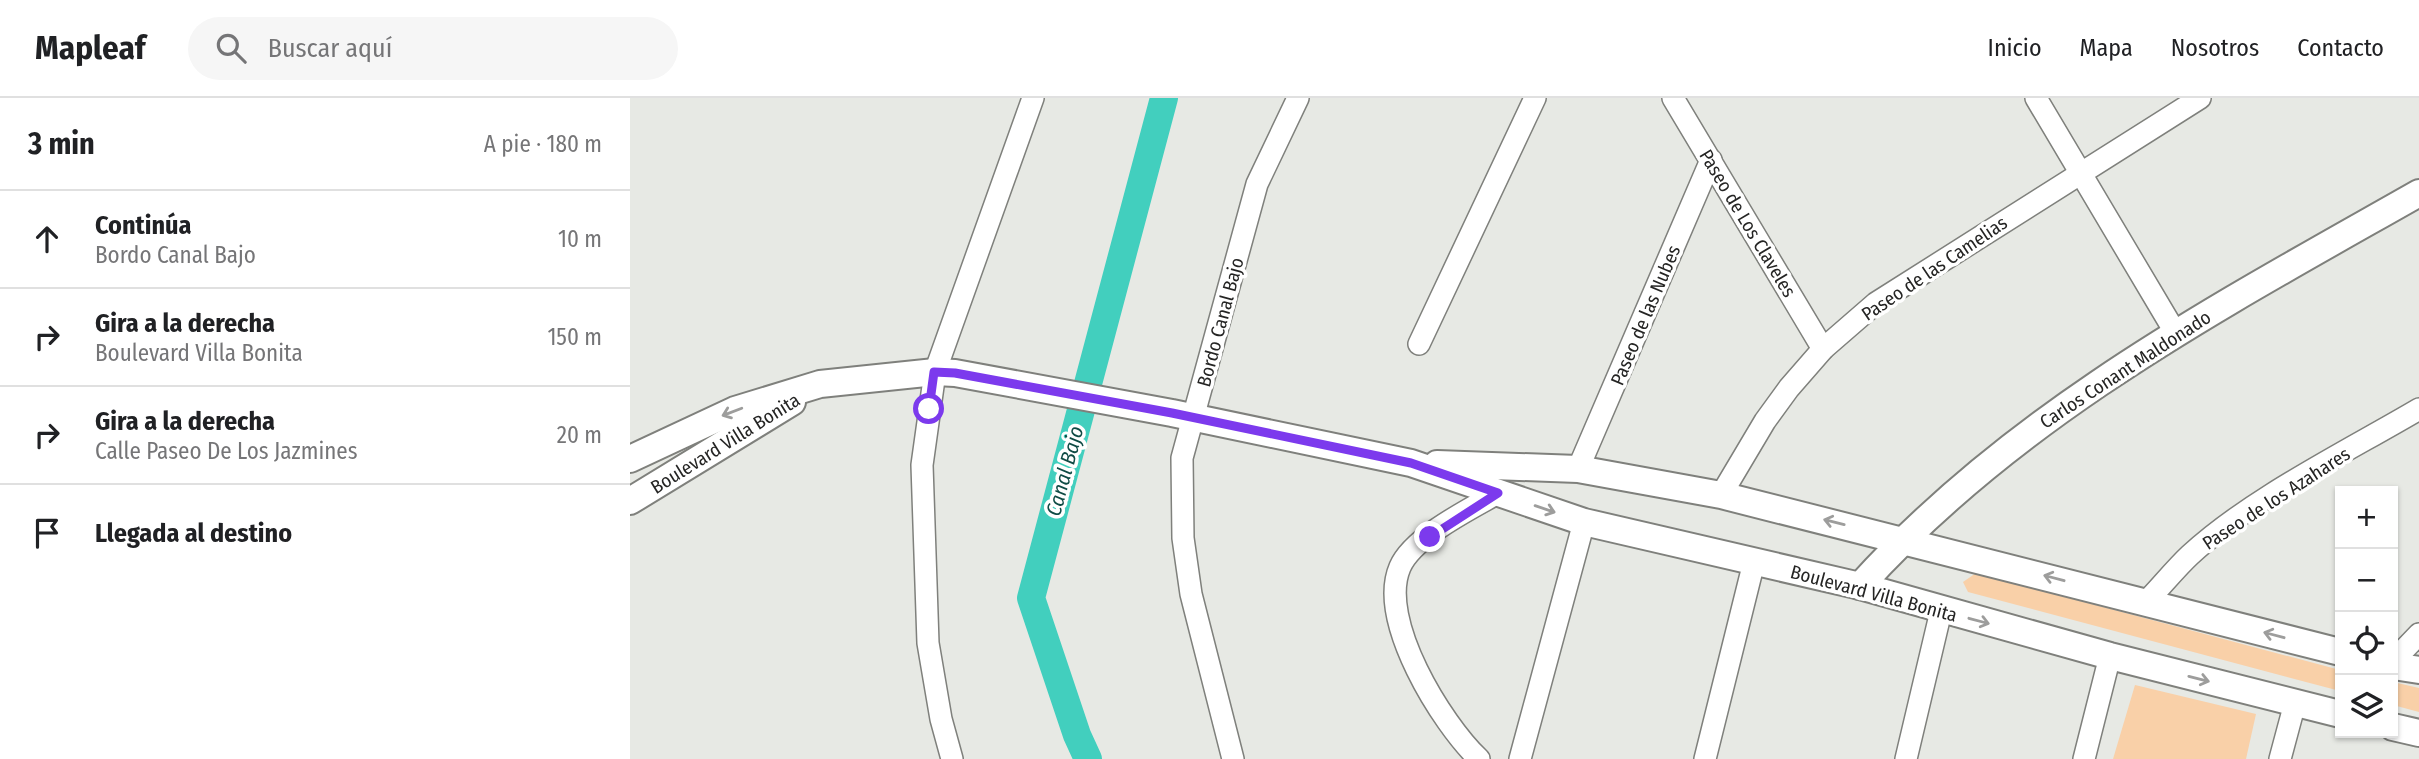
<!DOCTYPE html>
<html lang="es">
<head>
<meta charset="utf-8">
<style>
  body { margin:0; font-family:"Fira Sans Condensed",sans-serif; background:#f6f6f6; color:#202124 }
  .controls { position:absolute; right:21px; bottom:21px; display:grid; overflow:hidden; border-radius:0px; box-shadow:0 2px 5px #0004 }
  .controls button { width:63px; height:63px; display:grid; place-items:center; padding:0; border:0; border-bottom:2px solid #e0e0e0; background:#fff; color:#202124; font:35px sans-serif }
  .stop { position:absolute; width:21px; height:21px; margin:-16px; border:5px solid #7c3aed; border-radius:50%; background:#fff }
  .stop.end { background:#7c3aed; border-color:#fff; box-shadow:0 2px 7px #0008 }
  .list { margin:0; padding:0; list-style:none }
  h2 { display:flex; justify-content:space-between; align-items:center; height:91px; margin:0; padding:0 28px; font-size:30px }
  h2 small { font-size:23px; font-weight:400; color:#757577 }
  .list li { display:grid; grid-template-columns:46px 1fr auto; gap:21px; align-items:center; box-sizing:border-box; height:98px; padding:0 28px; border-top:2px solid #e0e0e0 }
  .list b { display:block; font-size:26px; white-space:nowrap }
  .list p { margin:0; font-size:23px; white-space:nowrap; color:#757577 }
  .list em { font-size:23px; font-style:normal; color:#757577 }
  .icon { flex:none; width:38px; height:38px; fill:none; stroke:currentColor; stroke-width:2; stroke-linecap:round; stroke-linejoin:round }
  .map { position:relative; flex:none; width:1789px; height:661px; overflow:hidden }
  header { display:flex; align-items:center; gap:42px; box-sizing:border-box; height:98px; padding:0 35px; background:#fff; border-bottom:2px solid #e0e0e0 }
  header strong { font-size:33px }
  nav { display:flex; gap:38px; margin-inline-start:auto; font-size:24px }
  .search { width:490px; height:63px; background:#f6f6f6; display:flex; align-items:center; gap:18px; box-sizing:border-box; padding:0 24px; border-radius:38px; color:#757577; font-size:26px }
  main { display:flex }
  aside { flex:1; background:#fff }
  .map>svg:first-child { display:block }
  .green { fill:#f9d0a8 }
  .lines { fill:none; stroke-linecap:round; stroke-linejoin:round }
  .canal { stroke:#42cfbe; stroke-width:28 }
  .minor-casing { stroke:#7f807c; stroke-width:24 }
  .tertiary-casing { stroke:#7f807c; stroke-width:30 }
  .minor { stroke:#fff; stroke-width:21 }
  .tertiary { stroke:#fff; stroke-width:26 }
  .oneway { stroke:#9d9d9c }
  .route { stroke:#7c3aed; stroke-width:9 }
  .labels { text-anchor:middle; stroke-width:7; stroke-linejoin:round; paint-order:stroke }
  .street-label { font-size:19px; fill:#252524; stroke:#fff }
  .water-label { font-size:21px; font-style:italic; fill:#0f4b45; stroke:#fff }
</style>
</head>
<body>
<header>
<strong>Mapleaf</strong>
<div class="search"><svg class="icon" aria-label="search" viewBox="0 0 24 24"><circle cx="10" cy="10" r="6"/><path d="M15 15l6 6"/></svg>Buscar aquí</div>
<nav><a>Inicio</a><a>Mapa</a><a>Nosotros</a><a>Contacto</a></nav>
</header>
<main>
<aside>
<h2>3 min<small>A pie · 180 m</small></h2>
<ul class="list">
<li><svg class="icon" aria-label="ahead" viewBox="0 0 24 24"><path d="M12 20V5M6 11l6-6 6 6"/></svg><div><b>Continúa</b><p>Bordo Canal Bajo</p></div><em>10 m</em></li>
<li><svg class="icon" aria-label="right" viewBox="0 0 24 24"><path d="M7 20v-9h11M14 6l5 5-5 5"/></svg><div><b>Gira a la derecha</b><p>Boulevard Villa Bonita</p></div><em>150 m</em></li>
<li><svg class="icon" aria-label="right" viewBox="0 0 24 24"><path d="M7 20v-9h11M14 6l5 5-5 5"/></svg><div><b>Gira a la derecha</b><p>Calle Paseo De Los Jazmines</p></div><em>20 m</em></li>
<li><svg class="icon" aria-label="arrive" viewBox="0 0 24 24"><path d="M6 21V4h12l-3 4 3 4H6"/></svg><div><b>Llegada al destino</b></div></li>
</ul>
</aside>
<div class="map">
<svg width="1789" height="661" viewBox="0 0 1789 661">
  <rect width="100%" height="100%" fill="#e7e9e4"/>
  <g class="green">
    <path d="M1346,475L1710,572V593L1338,494L1333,484Z"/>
    <path d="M1763,584L1789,590V614L1763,607Z"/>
    <path d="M1505,587L1626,616L1616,661H1483Z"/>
  </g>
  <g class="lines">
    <path class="canal" d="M458,661L447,637L401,500L534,0"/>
    <defs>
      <g id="minor">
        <path d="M1043,0L1193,251"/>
        <path d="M1406,0L1545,234"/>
        <path d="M789,246L905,0"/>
        <path d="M948,371L1081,62"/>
        <path d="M1091,397L1135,323L1159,290L1193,251L1246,205L1570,0"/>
        <path d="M1516,504C1531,489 1544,472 1560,457C1622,400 1716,354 1789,311"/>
        <path d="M1763,563L1789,536"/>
        <path d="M322,661L311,621L298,545L292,367L305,274L403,0"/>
        <path d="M603,661L561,496L553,440L552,360L627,86L668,0"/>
        <path d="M849,661C812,626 747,522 770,469C783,439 840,411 868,395"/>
        <path d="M890,661L954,424"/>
        <path d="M1075,661L1124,464"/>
        <path d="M1276,661L1311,513"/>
        <path d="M1454,661L1480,558"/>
        <path d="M1650,661L1665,605"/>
      </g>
      <g id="tertiary">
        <path d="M0,361L105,312L190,286L305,274L325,275L542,315L781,365L954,424L1230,488L1480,558L1710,616"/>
        <path d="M807,366L948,371L1091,397L1710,554"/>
        <path d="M0,403L162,304"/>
        <path d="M1230,488C1386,315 1590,208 1789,95"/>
        <path d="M1763,568L1789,572"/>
        <path d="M1763,629L1789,635"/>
      </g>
    </defs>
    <use href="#minor" class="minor-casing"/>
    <use href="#tertiary" class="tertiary-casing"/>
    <use href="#minor" class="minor"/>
    <use href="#tertiary" class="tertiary"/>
  </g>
  <defs><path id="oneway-shaft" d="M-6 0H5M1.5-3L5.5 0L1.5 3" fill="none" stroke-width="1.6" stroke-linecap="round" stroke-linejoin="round" transform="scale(1.75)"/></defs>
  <g class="oneway">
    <use href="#oneway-shaft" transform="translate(102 314) rotate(159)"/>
    <use href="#oneway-shaft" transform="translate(915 411) rotate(19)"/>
    <use href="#oneway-shaft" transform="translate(1204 424) rotate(-166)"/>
    <use href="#oneway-shaft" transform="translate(1424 480) rotate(-165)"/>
    <use href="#oneway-shaft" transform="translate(1349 523) rotate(15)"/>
    <use href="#oneway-shaft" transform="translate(1644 537) rotate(-165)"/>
    <use href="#oneway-shaft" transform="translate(1569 581) rotate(14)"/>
  </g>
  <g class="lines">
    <path class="route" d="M299,311L304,274L325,275L542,315L781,365L868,395L800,439"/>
  </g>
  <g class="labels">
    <g class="street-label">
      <text transform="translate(1118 125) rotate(59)" y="7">Paseo de Los Claveles</text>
      <text transform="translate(1304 170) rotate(-34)" y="7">Paseo de las Camelias</text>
      <text transform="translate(1015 217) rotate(-67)" y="7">Paseo de las Nubes</text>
      <text transform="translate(590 224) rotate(-75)" y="7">Bordo Canal Bajo</text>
      <text transform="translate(1495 271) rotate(-33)" y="7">Carlos Conant Maldonado</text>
      <text transform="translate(95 345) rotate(-32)" y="7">Boulevard Villa Bonita</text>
      <text transform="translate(1646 400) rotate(-33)" y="7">Paseo de los Azahares</text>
      <text transform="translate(1244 495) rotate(15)" y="7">Boulevard Villa Bonita</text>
    </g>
    <g class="water-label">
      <text transform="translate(435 373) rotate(-75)" y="7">Canal Bajo</text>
    </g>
  </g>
</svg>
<div class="controls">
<button>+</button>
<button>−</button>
<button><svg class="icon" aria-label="locate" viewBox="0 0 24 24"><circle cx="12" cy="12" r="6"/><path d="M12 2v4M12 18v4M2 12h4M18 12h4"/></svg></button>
<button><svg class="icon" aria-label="layers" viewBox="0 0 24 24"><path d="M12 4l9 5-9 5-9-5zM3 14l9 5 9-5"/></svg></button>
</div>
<div class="stop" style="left:299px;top:311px"></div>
<div class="stop end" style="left:800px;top:439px"></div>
</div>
</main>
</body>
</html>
